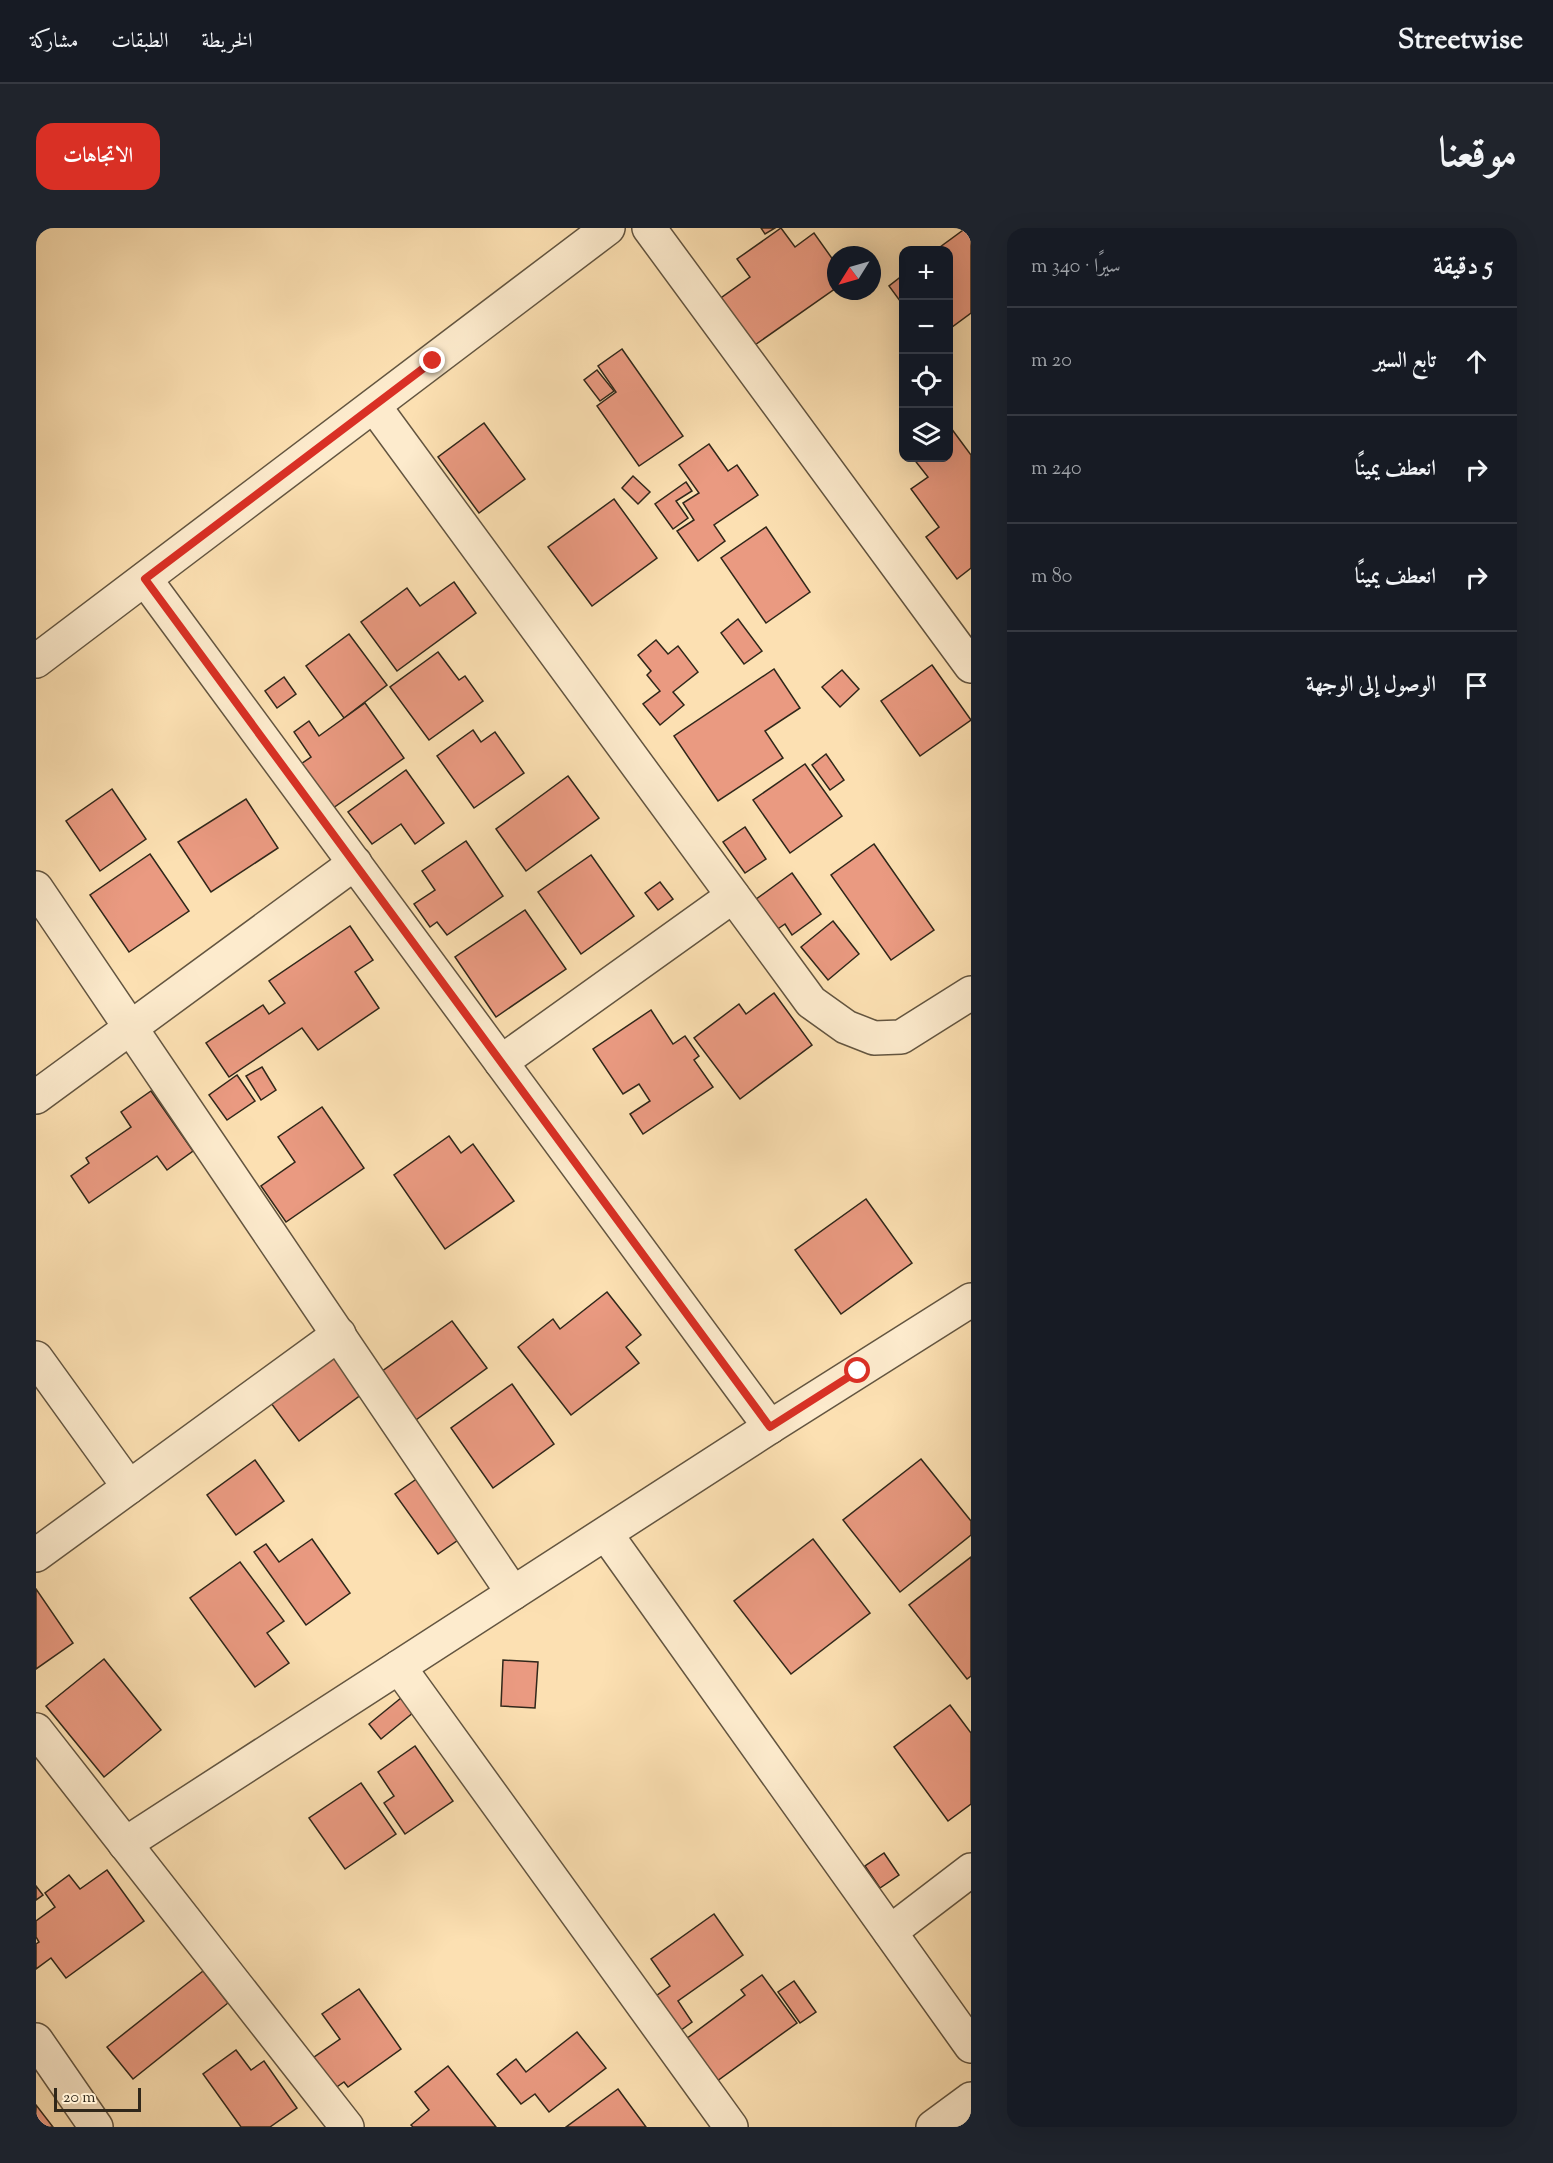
<!DOCTYPE html>
<html lang="ar">
<head>
<meta charset="utf-8">
<style>
  body { margin:0; font-family:"Sorts Mill Goudy",Amiri,serif; background:#20242c; color:#f1f3f6; direction:rtl }
  .controls { position:absolute; right:18px; top:18px; display:grid; overflow:hidden; border-radius:12px; box-shadow:0 6px 24px #0002 }
  .controls button { width:54px; height:54px; display:grid; place-items:center; padding:0; border:0; border-bottom:2px solid #363941; background:#171b24; color:#f1f3f6; font:30px sans-serif }
  .compass { position:absolute; left:791px; top:18px; width:54px; height:54px; border-radius:50%; background:#171b24; box-shadow:0 6px 24px #0002; rotate:233deg }
  .scale { position:absolute; left:18px; bottom:15px; width:87px; box-sizing:border-box; padding-left:6px; border:3px solid #30271a; border-top:0; font-size:16px; line-height:21px; white-space:nowrap; color:#30271a; -webkit-text-stroke:4px #fdebcd; paint-order:stroke }
  .stop { position:absolute; width:18px; height:18px; margin:-14px; border:4px solid #d93025; border-radius:50%; background:#fff }
  .stop.end { background:#d93025; border-color:#fff; box-shadow:0 2px 6px #0008 }
  .list { margin:0; padding:0; list-style:none }
  h2 { display:flex; justify-content:space-between; align-items:center; height:78px; margin:0; padding:0 24px; font-size:26px }
  h2 small { font-size:20px; font-weight:400; color:#9ea1a6 }
  .list li { display:grid; grid-template-columns:39px 1fr auto; gap:18px; align-items:center; box-sizing:border-box; height:108px; padding:0 24px; border-top:2px solid #363941 }
  .list b { display:block; font-size:22px; white-space:nowrap }
  .list em { font-size:20px; font-style:normal; color:#9ea1a6 }
  .icon { flex:none; width:33px; height:33px; fill:none; stroke:currentColor; stroke-width:2; stroke-linecap:round; stroke-linejoin:round }
  .map { position:relative; flex:none; width:935px; height:1899px; overflow:hidden; direction:ltr; border-radius:18px }
  header { display:flex; align-items:center; gap:36px; box-sizing:border-box; height:84px; padding:0 30px; background:#171b24; border-bottom:2px solid #363941 }
  header strong { font-size:28px }
  nav { display:flex; gap:33px; margin-inline-start:auto; font-size:21px }
  .intro { display:flex; align-items:center; justify-content:space-between; box-sizing:border-box; height:144px; padding:0 36px }
  h1 { margin:0; font-size:42px }
  .button { padding:15px 27px; border-radius:18px; background:#d93025; color:#fff; font-size:21px; font-weight:700 }
  main { display:flex; gap:36px; padding:0 36px }
  aside { flex:1; background:#171b24; border-radius:18px; box-shadow:0 6px 24px #0002 }
  .map>svg:first-child { display:block }
  .building { fill:#ea9a81; stroke:#30271a; stroke-width:1.5 }
  .lines { fill:none; stroke-linecap:round; stroke-linejoin:round }
  .minor-casing { stroke:#635540; stroke-width:36 }
  .tertiary-casing { stroke:#635540; stroke-width:36 }
  .minor { stroke:#fdebcd; stroke-width:33 }
  .tertiary { stroke:#fdebcd; stroke-width:33 }
  .route { stroke:#d93025; stroke-width:8 }
</style>
</head>
<body>
<header>
<strong>Streetwise</strong>
<nav><a>الخريطة</a><a>الطبقات</a><a>مشاركة</a></nav>
</header>
<div class="intro"><h1>موقعنا</h1><a class="button">الاتجاهات</a></div>
<main>
<aside>
<h2>5 دقيقة<small>سيرًا · 340 m</small></h2>
<ul class="list">
<li><svg class="icon" aria-label="ahead" viewBox="0 0 24 24"><path d="M12 20V5M6 11l6-6 6 6"/></svg><div><b>تابع السير</b></div><em>20 m</em></li>
<li><svg class="icon" aria-label="right" viewBox="0 0 24 24"><path d="M7 20v-9h11M14 6l5 5-5 5"/></svg><div><b>انعطف يمينًا</b></div><em>240 m</em></li>
<li><svg class="icon" aria-label="right" viewBox="0 0 24 24"><path d="M7 20v-9h11M14 6l5 5-5 5"/></svg><div><b>انعطف يمينًا</b></div><em>80 m</em></li>
<li><svg class="icon" aria-label="arrive" viewBox="0 0 24 24"><path d="M6 21V4h12l-3 4 3 4H6"/></svg><div><b>الوصول إلى الوجهة</b></div></li>
</ul>
</aside>
<div class="map">
<svg width="935" height="1899" viewBox="0 0 935 1899">
  <rect width="100%" height="100%" fill="#fce0b2"/>
  <filter id="stains"><feTurbulence type="fractalNoise" baseFrequency=".00333" numOctaves="4"/><feColorMatrix values="0 0 0 0 .2 0 0 0 0 .09 0 0 0 0 .02 0 0 0 .5 -.17"/></filter>
  <radialGradient id="worn" r=".72"><stop offset=".6" stop-color="#630" stop-opacity="0"/><stop offset="1" stop-color="#630" stop-opacity=".3"/></radialGradient>
  <g class="building">
    <path d="M725,0H739L729,6Z"/>
    <path d="M745,0L759,19L778,5L800,36V60L716,119L682,72L714,49L701,31Z"/>
    <path d="M930,0H935V85L912,102V22H900Z"/>
    <path d="M867,47V77L853,58Z"/>
    <path d="M586,121L647,208L603,238L561,178L580,164L562,138Z"/>
    <path d="M561,142L578,163L564,173L548,152Z"/>
    <path d="M448,195L489,251L443,285L402,229Z"/>
    <path d="M912,196L935,227V340L921,351L890,309L903,299L875,261L892,249L877,230H912Z"/>
    <path d="M673,216L692,243L701,237L722,267L678,297L689,313L662,333L641,303L658,292L647,275L663,265L643,237Z"/>
    <path d="M597,248L614,264L602,276L586,260Z"/>
    <path d="M650,254L656,263L640,273L652,290L637,301L619,276Z"/>
    <path d="M578,271L621,330L556,378L512,319Z"/>
    <path d="M730,299L774,364L730,395L685,330Z"/>
    <path d="M418,354L440,385L361,443L325,394L371,360L384,378Z"/>
    <path d="M702,391L726,423L708,436L685,405Z"/>
    <path d="M313,406L351,457L308,490L270,438Z"/>
    <path d="M620,412L632,426L642,418L662,444L637,464L648,477L624,497L607,476L624,463L611,447L615,443L602,427Z"/>
    <path d="M402,424L423,452L429,448L447,473L393,512L354,459Z"/>
    <path d="M896,437L935,492L884,528L845,473Z"/>
    <path d="M738,441L764,480L729,503L747,530L682,573L638,508Z"/>
    <path d="M806,442L823,461L804,479L786,459Z"/>
    <path d="M248,449L260,466L241,480L229,463Z"/>
    <path d="M329,475L368,530L290,585L259,540L275,529L258,504L273,493L283,508Z"/>
    <path d="M437,502L445,514L459,504L488,545L438,580L401,528Z"/>
    <path d="M790,526L808,552L794,562L776,537Z"/>
    <path d="M769,536L806,588L754,625L717,572Z"/>
    <path d="M370,542L408,595L379,616L365,596L336,616L312,584Z"/>
    <path d="M532,548L563,590L490,643L460,601Z"/>
    <path d="M76,561L110,611L64,643L30,593Z"/>
    <path d="M210,571L242,620L175,664L142,614Z"/>
    <path d="M709,599L730,631L709,645L687,614Z"/>
    <path d="M430,613L467,668L411,707L401,694L394,699L378,676L399,662L386,643Z"/>
    <path d="M838,616L898,702L855,732L795,647Z"/>
    <path d="M114,626L153,683L93,724L54,667Z"/>
    <path d="M555,627L598,688L545,726L502,664Z"/>
    <path d="M756,645L785,686L756,707L749,696L733,707L712,677Z"/>
    <path d="M624,654L637,671L622,682L609,665Z"/>
    <path d="M489,682L530,741L460,789L419,729Z"/>
    <path d="M797,693L823,726L792,752L765,719Z"/>
    <path d="M314,698L337,732L319,744L343,780L282,822L266,800L193,849L170,815L227,777L233,786L249,775L233,753Z"/>
    <path d="M738,765L776,817L704,871L658,810L703,776L710,786Z"/>
    <path d="M615,782L637,816L649,808L663,828L658,832L677,859L607,906L594,886L614,873L603,856L587,866L557,821Z"/>
    <path d="M226,839L240,862L225,872L210,848Z"/>
    <path d="M201,847L219,873L191,892L173,867Z"/>
    <path d="M115,863L157,923L131,942L121,928L53,975L35,948L53,935L50,930L95,899L85,884Z"/>
    <path d="M286,879L328,940L250,994L225,958L259,934L242,909Z"/>
    <path d="M413,908L425,925L437,916L478,973L409,1021L358,947Z"/>
    <path d="M830,971L876,1035L805,1086L759,1022Z"/>
    <path d="M571,1064L605,1107L590,1119L603,1135L535,1187L482,1119L517,1091L524,1101Z"/>
    <path d="M416,1093L451,1140L373,1197L338,1149Z"/>
    <path d="M296,1125L326,1166L263,1213L232,1171Z"/>
    <path d="M476,1156L518,1216L457,1260L415,1200Z"/>
    <path d="M885,1231L935,1293V1307L864,1364L807,1292Z"/>
    <path d="M219,1232L248,1273L200,1307L171,1267Z"/>
    <path d="M382,1250L425,1310L402,1326L359,1266Z"/>
    <path d="M276,1311L314,1365L270,1397L218,1324L230,1316L243,1334Z"/>
    <path d="M777,1311L834,1385L755,1446L698,1373Z"/>
    <path d="M935,1329V1448L931,1451L873,1377Z"/>
    <path d="M204,1334L248,1393L231,1405L253,1435L219,1459L154,1370Z"/>
    <path d="M0,1361L37,1415L0,1441Z"/>
    <path d="M68,1431L125,1502L68,1549L10,1478Z"/>
    <path d="M467,1432L502,1434L499,1480L465,1478Z"/>
    <path d="M365,1470L378,1484L345,1511L333,1496Z"/>
    <path d="M914,1477L935,1505V1576L912,1593L858,1519Z"/>
    <path d="M379,1518L417,1573L369,1606L348,1575L358,1568L342,1544Z"/>
    <path d="M325,1555L360,1606L309,1641L273,1590Z"/>
    <path d="M848,1625L863,1647L844,1660L829,1638Z"/>
    <path d="M71,1642L108,1693L30,1750L15,1730L0,1741V1716L3,1714L0,1709V1693L19,1679L9,1665L33,1647L44,1661Z"/>
    <path d="M0,1658L7,1667L0,1672Z"/>
    <path d="M678,1686L707,1727L642,1773L656,1794L641,1805L617,1770L634,1758L615,1731Z"/>
    <path d="M167,1743L192,1775L97,1851L71,1819Z"/>
    <path d="M726,1747L761,1795L677,1856L646,1814L709,1767L705,1762Z"/>
    <path d="M758,1753L780,1784L764,1795L742,1764Z"/>
    <path d="M323,1761L365,1821L312,1859L308,1854L292,1865L271,1834L304,1811L286,1786Z"/>
    <path d="M541,1804L570,1840L513,1884L499,1866L485,1876L461,1846L480,1831L490,1844Z"/>
    <path d="M200,1822L215,1842L228,1833L261,1880L234,1899H205L167,1846Z"/>
    <path d="M412,1838L460,1899H377L375,1897L393,1882L379,1864Z"/>
    <path d="M582,1861L610,1899H530Z"/>
    <path d="M0,1877L17,1899H0Z"/>
  </g>
  <g class="lines">
    <defs>
      <g id="minor">
        <path d="M613,0L935,438"/>
        <path d="M338,178L775,774L810,799L838,810L865,809L935,765"/>
        <path d="M109,351L734,1199"/>
        <path d="M0,660L477,1365"/>
        <path d="M465,834L697,668"/>
        <path d="M0,869L319,635"/>
        <path d="M0,1130L93,1259"/>
        <path d="M570,1306L935,1818"/>
        <path d="M0,1327L303,1106"/>
        <path d="M363,1439L695,1899"/>
        <path d="M0,1502L311,1899"/>
        <path d="M89,1616L734,1199L935,1072"/>
        <path d="M854,1704L935,1642"/>
        <path d="M0,1812L60,1899"/>
        <path d="M897,1899L935,1871"/>
      </g>
      <path id="tertiary" d="M0,433L572,0"/>
    </defs>
    <use href="#minor" class="minor-casing"/>
    <use href="#tertiary" class="tertiary-casing"/>
    <use href="#minor" class="minor"/>
    <use href="#tertiary" class="tertiary"/>
  </g>
  <g class="lines">
    <path class="route" d="M397,133L109,351L734,1199L822,1143"/>
  </g>
  <rect width="100%" height="100%" filter="url(#stains)"/>
  <rect width="100%" height="100%" fill="url(#worn)"/>
</svg>
<div class="controls">
<button>+</button>
<button>−</button>
<button><svg class="icon" aria-label="locate" viewBox="0 0 24 24"><circle cx="12" cy="12" r="6"/><path d="M12 2v4M12 18v4M2 12h4M18 12h4"/></svg></button>
<button><svg class="icon" aria-label="layers" viewBox="0 0 24 24"><path d="M12 4l9 5-9 5-9-5zM3 14l9 5 9-5"/></svg></button>
</div>
<svg class="compass" viewBox="-18 -18 36 36"><path d="M0-13l5 13h-10z" fill="#e53935"/><path d="M0 13l5-13h-10z" fill="#9ea1a6"/></svg>
<div class="scale">20 m</div>
<div class="stop" style="left:822px;top:1143px"></div>
<div class="stop end" style="left:397px;top:133px"></div>
</div>
</main>
</body>
</html>
